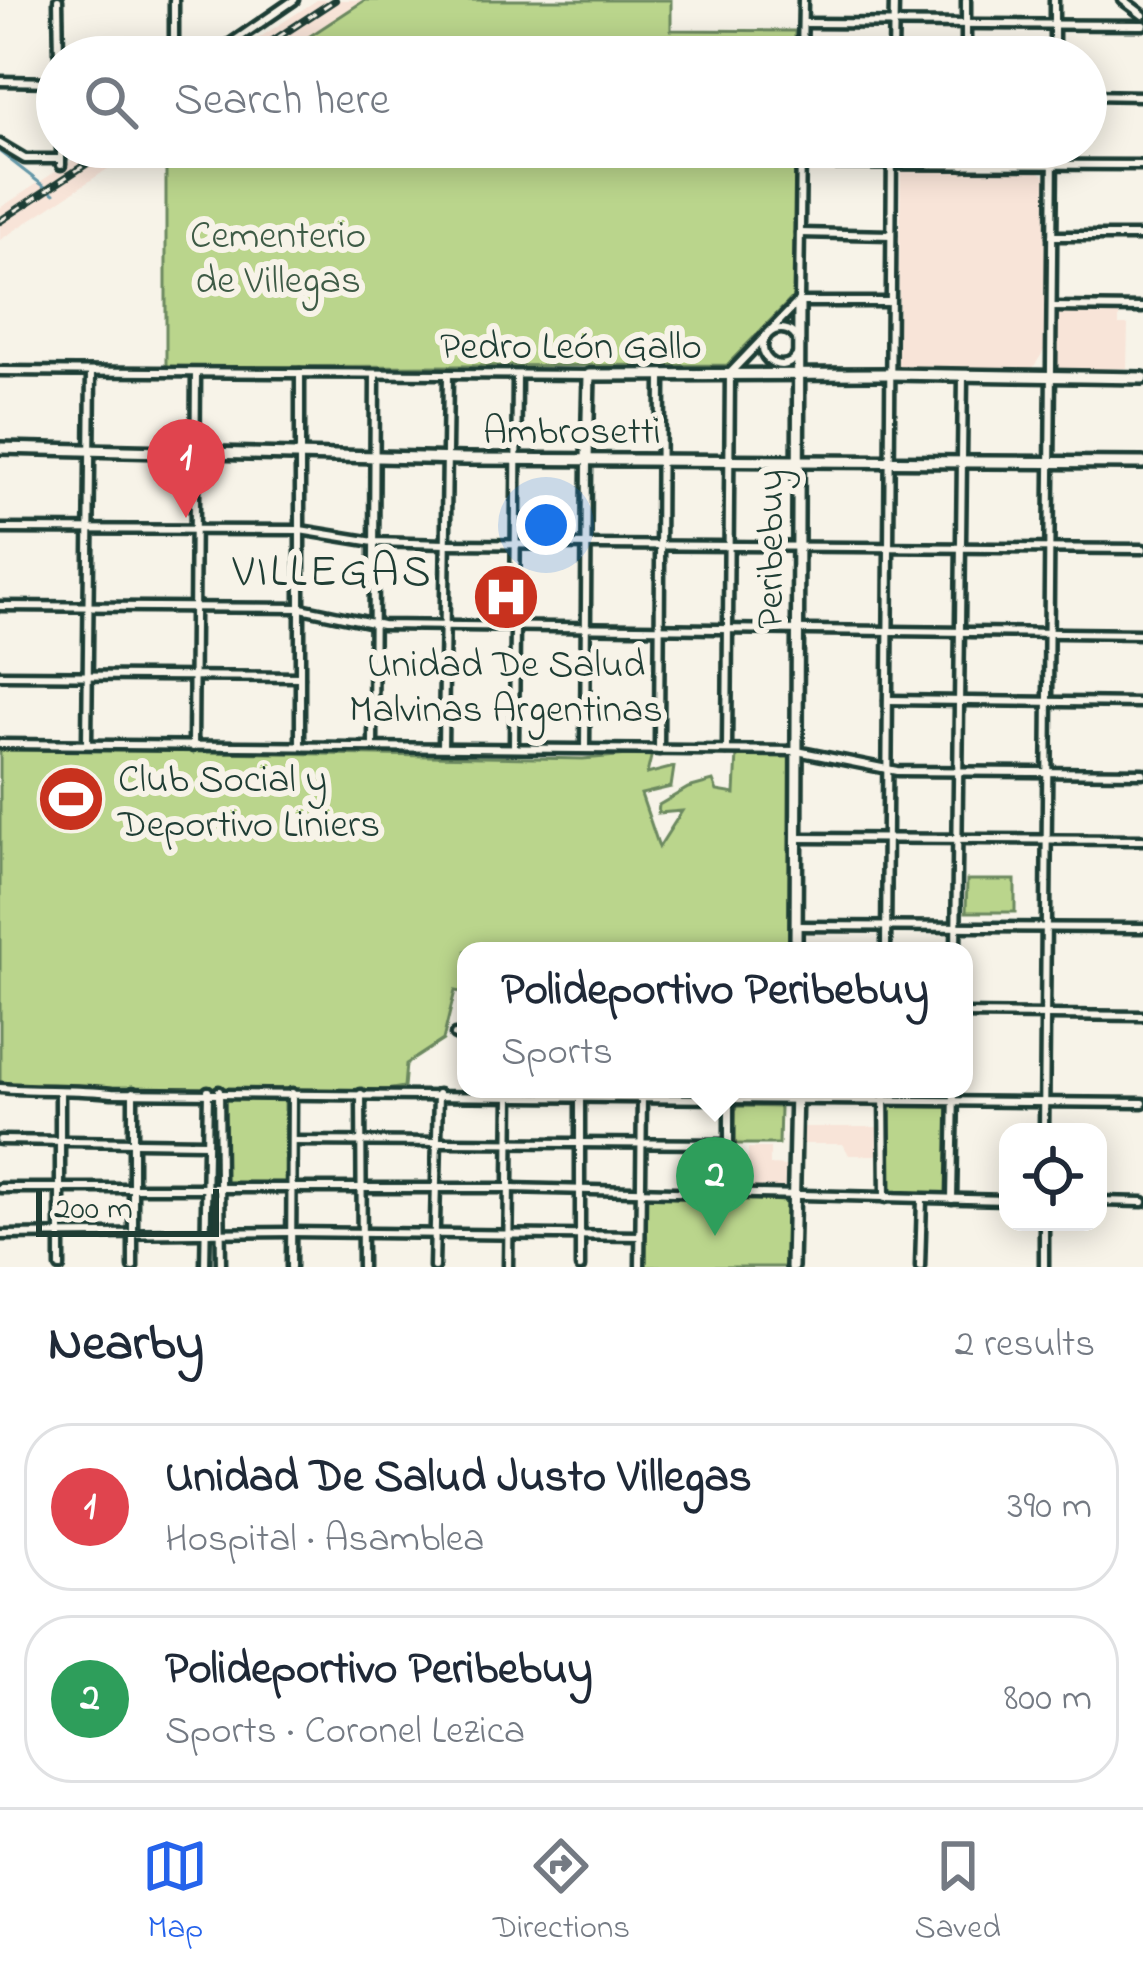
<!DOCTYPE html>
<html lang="en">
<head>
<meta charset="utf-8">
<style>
  body { margin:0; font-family:"Indie Flower",sans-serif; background:#f6f6f7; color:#1f2937 }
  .controls { position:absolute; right:36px; bottom:36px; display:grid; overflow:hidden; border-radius:24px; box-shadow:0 6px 30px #0003 }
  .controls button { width:108px; height:108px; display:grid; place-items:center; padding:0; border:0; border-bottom:3px solid #e0e1e3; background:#fff; color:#1f2937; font:60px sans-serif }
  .scale { position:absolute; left:36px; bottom:30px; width:183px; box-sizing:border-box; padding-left:12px; border:6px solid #1f3d34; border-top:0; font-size:33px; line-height:42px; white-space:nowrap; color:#1f3d34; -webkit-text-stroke:9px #f7f3e8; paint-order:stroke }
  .you { position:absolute; left:546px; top:525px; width:42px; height:42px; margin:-30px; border:9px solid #fff; border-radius:50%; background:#1a73e8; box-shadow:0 0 0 18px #1a73e833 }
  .badge { display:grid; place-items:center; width:78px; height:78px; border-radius:50%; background:#2563eb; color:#fff; font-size:39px; font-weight:700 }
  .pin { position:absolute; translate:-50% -99px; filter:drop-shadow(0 3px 6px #0008) }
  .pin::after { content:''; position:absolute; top:63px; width:42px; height:36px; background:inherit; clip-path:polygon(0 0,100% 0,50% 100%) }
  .popup { position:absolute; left:457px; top:942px; width:516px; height:156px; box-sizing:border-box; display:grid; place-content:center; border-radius:24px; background:#fff; filter:drop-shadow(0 3px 9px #0005); font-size:39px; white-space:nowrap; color:#747a83 }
  .popup b { font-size:45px; color:#1f2937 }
  .popup::after { content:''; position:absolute; left:50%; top:100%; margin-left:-24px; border:24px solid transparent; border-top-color:#fff }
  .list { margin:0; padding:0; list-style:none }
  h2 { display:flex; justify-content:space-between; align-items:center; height:156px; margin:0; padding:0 48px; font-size:51px }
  h2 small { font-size:39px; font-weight:400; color:#747a83 }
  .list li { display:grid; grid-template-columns:78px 1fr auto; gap:36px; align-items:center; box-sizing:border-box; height:168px; margin:0 24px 24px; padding:0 24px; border:3px solid #e0e1e3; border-radius:48px }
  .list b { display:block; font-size:45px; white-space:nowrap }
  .list p { margin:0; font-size:39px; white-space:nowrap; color:#747a83 }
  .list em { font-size:39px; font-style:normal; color:#747a83 }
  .icon { flex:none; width:66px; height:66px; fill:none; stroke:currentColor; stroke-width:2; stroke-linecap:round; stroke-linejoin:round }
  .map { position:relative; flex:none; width:1143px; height:1267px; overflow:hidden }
  .search { position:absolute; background:#fff; box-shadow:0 6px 30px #0003; left:36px; right:36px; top:36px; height:132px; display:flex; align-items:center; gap:30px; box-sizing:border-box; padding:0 42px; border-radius:66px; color:#747a83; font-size:45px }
  .sheet { height:540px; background:#fff }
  nav { display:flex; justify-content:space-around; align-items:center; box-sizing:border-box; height:168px; border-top:3px solid #e0e1e3; background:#fff; font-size:33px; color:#747a83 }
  nav a { display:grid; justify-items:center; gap:6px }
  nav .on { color:#2563eb }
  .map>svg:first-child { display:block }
  .built { fill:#f8e4d8 }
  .green { fill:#bad58c; stroke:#6c8960; stroke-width:3 }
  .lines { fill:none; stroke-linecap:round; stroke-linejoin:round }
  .stream { stroke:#6598a8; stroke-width:3 }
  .street-casing { stroke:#1f3d34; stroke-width:15 }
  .secondary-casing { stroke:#1f3d34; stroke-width:18 }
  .street { stroke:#f7f3e8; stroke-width:6 }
  .secondary { stroke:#f7f3e8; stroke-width:9 }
  .rail-casing { stroke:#1f3d34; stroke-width:8 }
  .rail { stroke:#f7f3e8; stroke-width:3; stroke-dasharray:9; stroke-linecap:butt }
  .labels { text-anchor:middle; stroke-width:12; stroke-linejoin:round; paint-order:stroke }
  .park-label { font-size:39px; fill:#3e5b46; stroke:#f7f3e8 }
  .street-label { font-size:39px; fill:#1f3d34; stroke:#f7f3e8 }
  .poi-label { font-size:39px; fill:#1f3d34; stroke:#f7f3e8 }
  .quarter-label { font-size:45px; letter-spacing:3px; fill:#1f3d34; stroke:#f7f3e8 }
</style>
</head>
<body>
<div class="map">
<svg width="1143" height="1267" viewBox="0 0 1143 1267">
  <rect width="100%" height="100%" fill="#f7f3e8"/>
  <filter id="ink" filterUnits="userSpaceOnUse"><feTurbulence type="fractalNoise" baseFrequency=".00833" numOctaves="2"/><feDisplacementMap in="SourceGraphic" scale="24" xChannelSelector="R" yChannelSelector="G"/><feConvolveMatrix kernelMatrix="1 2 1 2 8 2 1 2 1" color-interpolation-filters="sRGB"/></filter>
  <g filter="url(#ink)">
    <g class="built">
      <path d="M317,0H365L278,57H230Z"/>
      <path d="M93,147H141L0,240V208Z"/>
      <path d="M901,170L1040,172L1046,177L1045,349L1033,368L900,369L897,366Z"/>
      <path d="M1062,309L1119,311V325H1128L1127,368L1061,370L1057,364L1058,314Z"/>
      <path d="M802,1127H879V1155H849L843,1144H802Z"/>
      <path d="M748,1148H770V1165L787,1166L784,1191L747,1190Z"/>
    </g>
    <g class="green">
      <path d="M365,0H671V30L795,31V57H278Z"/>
      <path d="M166,147H795L794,296L727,365L166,367Z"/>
      <path d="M0,748L583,759L652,753L647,774L674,767L671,787L641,794L659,847L682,811L658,813L659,805L688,788L713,781L717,791L735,794L737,754L794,755L793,951H466V993L455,991L443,1040L406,1064L404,1087L361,1094L0,1088Z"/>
      <path d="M967,880H1015V912H966Z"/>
      <path d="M222,1094H285V1185L221,1184Z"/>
      <path d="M738,1106L780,1107L779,1144H734L735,1110Z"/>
      <path d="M889,1106L951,1107L949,1196H888Z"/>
      <path d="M648,1193L783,1201L787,1205L786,1267H644L645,1195Z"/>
    </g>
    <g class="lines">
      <path class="stream" d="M0,152L54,194"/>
      <defs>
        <g id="street">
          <path d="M58,0L59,57"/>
          <path d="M174,0V57"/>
          <path d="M1123,0L1143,15"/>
          <path d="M803,23L1143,25"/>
          <path d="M211,57L294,0"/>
          <path d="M802,57L803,0"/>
          <path d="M893,57L894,0"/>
          <path d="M966,57V0"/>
          <path d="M1054,57V0"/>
          <path d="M0,81L57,82"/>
          <path d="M1086,95L1143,96"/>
          <path d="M0,144L25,159H61"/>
          <path d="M61,147V165"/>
          <path d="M801,164L1143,165"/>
          <path d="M964,165V147"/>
          <path d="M800,233L891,235"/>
          <path d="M1052,236H1143"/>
          <path d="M799,302L801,147"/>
          <path d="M799,302H890"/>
          <path d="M1052,307L1143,308"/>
          <circle cx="781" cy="347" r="18"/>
          <path d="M0,371L589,375"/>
          <path d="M300,373V746"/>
          <path d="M0,529L300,530L374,542L446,544L1143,549"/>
          <path d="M0,606L301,608L382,625L1143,634"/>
          <path d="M0,675L300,677"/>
          <path d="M888,700L1143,703"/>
          <path d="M0,744L797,751L897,771L1143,773"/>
          <path d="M87,744L91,372"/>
          <path d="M193,747L196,373"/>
          <path d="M373,747L375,374"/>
          <path d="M443,747L448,375"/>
          <path d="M514,747L517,375"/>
          <path d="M585,748L587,460"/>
          <path d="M659,750L661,375"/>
          <path d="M727,750L730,373L796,304"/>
          <path d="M799,838L1143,840"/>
          <path d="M796,926L1143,928"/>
          <path d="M886,951L892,147"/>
          <path d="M956,951L963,377"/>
          <path d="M964,1014L1143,1016"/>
          <path d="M455,1035L466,1037"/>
          <path d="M0,1088C38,1091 74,1089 112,1093L1143,1103"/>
          <path d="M884,1089L885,1198"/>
          <path d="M219,1091L221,1267"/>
          <path d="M361,1094L362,1267"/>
          <path d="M729,1098V1192"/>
          <path d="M1044,1132L1053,147"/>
          <path d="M0,1140L206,1143"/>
          <path d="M292,1141L729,1144"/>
          <path d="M0,1188H509L1008,1200"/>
          <path d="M952,1199L954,1089"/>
          <path d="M1098,1201L1143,1202"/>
          <path d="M0,1235L291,1232L640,1236"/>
          <path d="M60,1267V1091"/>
          <path d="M133,1267V1092"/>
          <path d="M205,1267L208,1091"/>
          <path d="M291,1267L292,1093"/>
          <path d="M434,1267L438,1094"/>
          <path d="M508,1267L510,1095"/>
          <path d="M580,1267V1096"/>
          <path d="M640,1267L642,1097"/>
          <path d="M920,1267L922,1199"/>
          <path d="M1044,1267V1222"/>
        </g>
        <g id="secondary">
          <path d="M0,448L464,459L1143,463"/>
          <path d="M587,460L589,375L889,374L1143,378"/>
          <path d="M796,951L799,302"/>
          <path d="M792,1267L796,1089"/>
        </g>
      </defs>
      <use href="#street" class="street-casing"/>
      <use href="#secondary" class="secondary-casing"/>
      <use href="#street" class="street"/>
      <use href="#secondary" class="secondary"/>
      <defs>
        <g id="rail">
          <path d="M248,57L335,0"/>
          <path d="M0,221L112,147"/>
        </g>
      </defs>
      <use href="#rail" class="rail-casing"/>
      <use href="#rail" class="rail"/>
    </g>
  </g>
  <defs>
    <symbol id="hospital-disc" viewBox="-11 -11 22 22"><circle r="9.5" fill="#c8321e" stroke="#f7f3e8"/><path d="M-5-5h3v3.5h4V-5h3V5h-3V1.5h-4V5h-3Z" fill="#fff"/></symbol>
    <symbol id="stadium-disc" viewBox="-11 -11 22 22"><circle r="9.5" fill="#c8321e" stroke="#f7f3e8"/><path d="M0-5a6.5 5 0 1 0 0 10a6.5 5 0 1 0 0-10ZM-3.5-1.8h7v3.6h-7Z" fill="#fff"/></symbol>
  </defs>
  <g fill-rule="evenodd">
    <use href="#hospital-disc" x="468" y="559" width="76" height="76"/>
    <use href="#stadium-disc" x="33" y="761" width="76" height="76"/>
  </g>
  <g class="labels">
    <g class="park-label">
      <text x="278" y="247">Cementerio<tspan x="278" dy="45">de Villegas</tspan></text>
    </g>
    <g class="street-label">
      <text x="571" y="358">Pedro León Gallo</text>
      <text x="572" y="443">Ambrosetti</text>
      <text transform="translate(768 549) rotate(-90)" y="14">Peribebuy</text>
    </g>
    <g class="poi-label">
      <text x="506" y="676">Unidad De Salud<tspan x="506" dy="45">Malvinas Argentinas</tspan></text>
      <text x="118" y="791" text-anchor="start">Club Social y<tspan x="118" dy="45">Deportivo Liniers</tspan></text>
    </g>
    <g class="quarter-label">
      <text x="333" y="585">VILLEGAS</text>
    </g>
  </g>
</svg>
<div class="controls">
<button><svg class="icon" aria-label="locate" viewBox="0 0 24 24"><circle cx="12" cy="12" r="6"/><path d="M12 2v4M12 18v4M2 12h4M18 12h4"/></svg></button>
</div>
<div class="scale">200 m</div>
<div class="you"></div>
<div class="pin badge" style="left:186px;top:518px;background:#e0444e">1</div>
<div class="pin badge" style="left:715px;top:1236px;background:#2e9e5b">2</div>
<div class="popup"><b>Polideportivo Peribebuy</b>Sports</div>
<div class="search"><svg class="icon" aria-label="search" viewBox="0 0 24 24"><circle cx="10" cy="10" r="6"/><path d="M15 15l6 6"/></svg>Search here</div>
</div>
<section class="sheet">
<h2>Nearby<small>2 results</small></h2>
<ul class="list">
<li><span class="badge" style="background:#e0444e">1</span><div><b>Unidad De Salud Justo Villegas</b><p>Hospital · Asamblea</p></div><em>390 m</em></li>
<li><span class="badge" style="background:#2e9e5b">2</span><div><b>Polideportivo Peribebuy</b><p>Sports · Coronel Lezica</p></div><em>800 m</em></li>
</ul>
</section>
<nav>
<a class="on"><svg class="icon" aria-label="map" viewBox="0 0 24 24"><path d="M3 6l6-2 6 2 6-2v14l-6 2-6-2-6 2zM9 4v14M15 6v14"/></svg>Map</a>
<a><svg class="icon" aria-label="directions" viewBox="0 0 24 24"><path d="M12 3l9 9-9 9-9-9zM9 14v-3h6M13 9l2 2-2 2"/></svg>Directions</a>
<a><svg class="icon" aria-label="saved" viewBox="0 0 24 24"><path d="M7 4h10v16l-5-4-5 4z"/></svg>Saved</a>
</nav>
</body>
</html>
